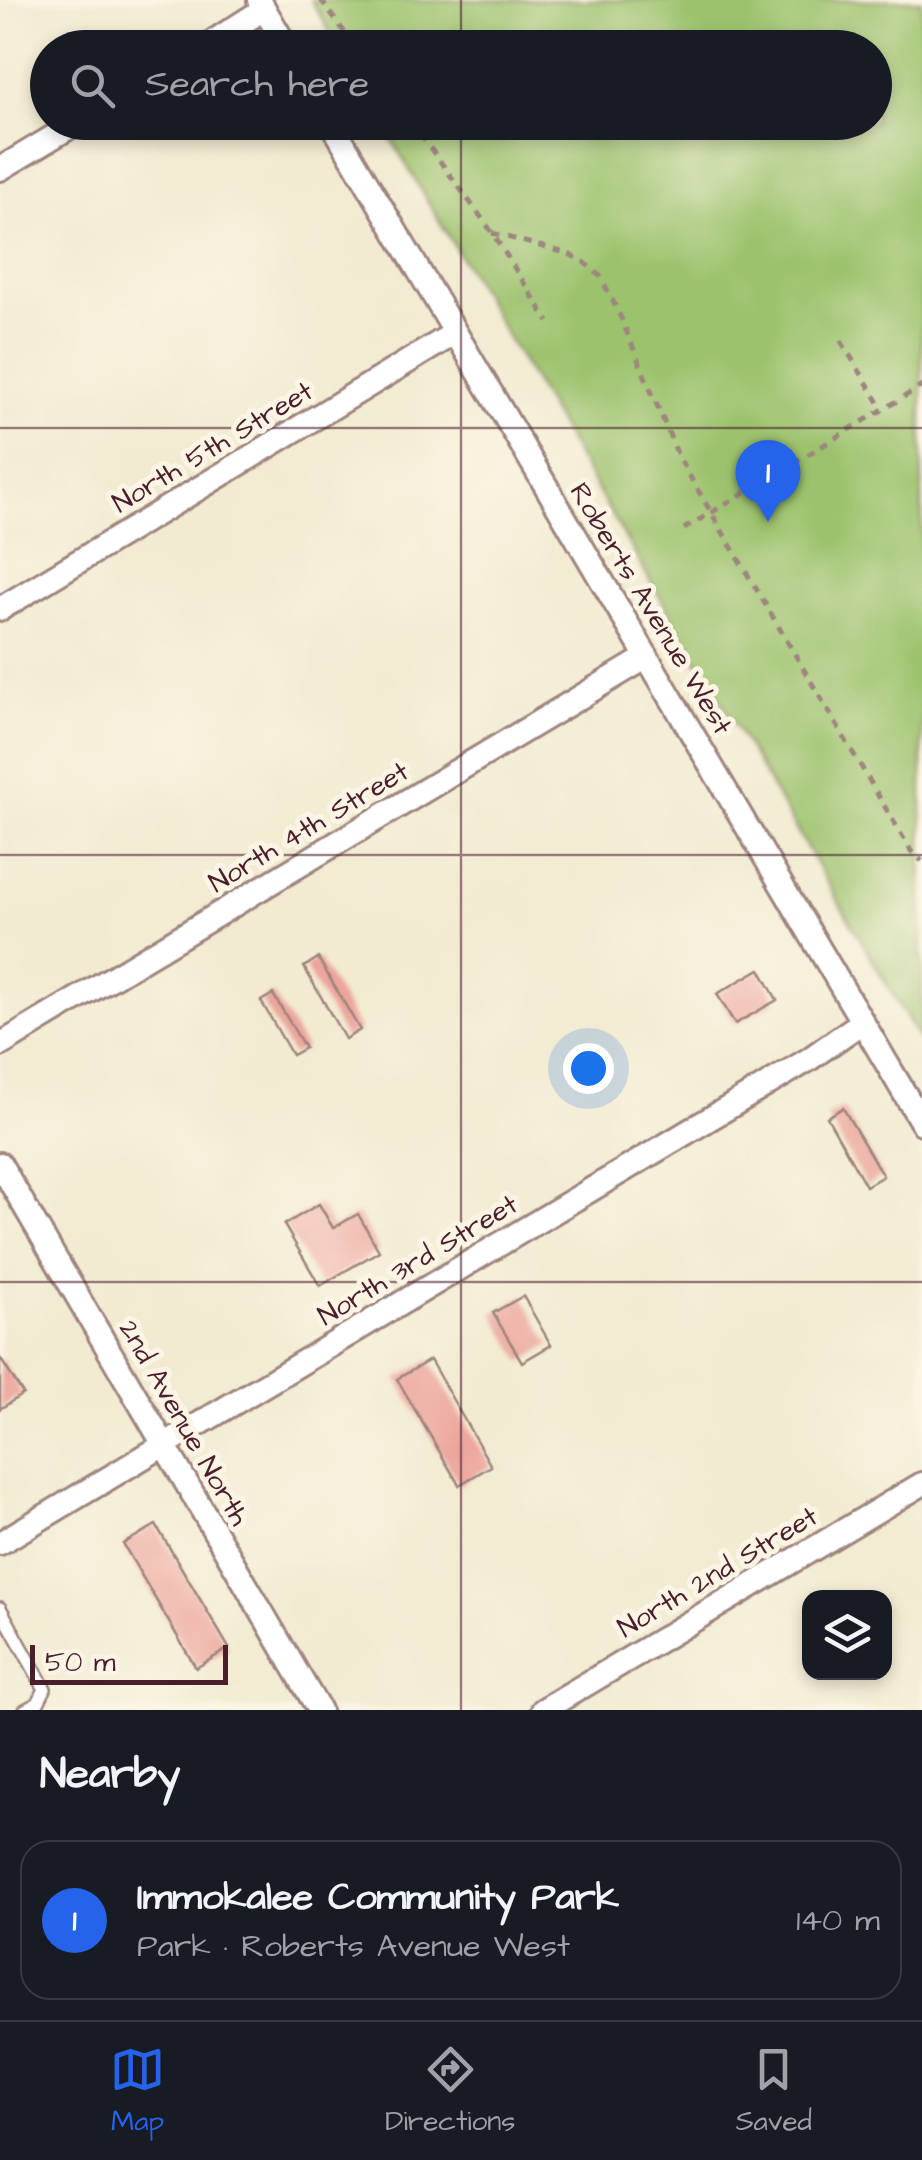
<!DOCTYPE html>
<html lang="en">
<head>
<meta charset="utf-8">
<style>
  body { margin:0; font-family:"Architects Daughter",sans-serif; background:#242831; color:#f1f3f6 }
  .controls { position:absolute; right:30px; bottom:30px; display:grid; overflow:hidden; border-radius:20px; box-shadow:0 5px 15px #0003 }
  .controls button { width:90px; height:90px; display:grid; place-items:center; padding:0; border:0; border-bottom:2px solid #363941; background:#171b24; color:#f1f3f6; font:50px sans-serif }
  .scale { position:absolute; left:30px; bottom:25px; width:198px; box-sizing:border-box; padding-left:10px; border:5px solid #4a1f2b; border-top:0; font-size:28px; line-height:35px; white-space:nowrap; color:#4a1f2b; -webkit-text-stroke:8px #fcf5e5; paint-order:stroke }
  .you { position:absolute; left:588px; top:1068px; width:35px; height:35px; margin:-25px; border:8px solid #fff; border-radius:50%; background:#1a73e8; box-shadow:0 0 0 15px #1a73e833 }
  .badge { display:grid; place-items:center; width:65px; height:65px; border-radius:50%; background:#2563eb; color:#fff; font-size:32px; font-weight:700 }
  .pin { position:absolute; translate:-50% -82px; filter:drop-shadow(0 2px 5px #0008) }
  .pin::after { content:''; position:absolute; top:52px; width:35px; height:30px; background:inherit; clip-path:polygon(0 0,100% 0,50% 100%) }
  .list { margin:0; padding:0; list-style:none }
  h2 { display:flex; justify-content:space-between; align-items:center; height:130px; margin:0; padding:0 40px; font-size:42px }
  h2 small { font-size:32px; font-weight:400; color:#9ea1a6 }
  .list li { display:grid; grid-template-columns:65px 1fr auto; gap:30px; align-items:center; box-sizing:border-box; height:160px; margin:0 20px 20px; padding:0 20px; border:2px solid #363941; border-radius:30px }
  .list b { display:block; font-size:38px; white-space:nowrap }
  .list p { margin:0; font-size:32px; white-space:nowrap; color:#9ea1a6 }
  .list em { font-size:32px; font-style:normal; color:#9ea1a6 }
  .icon { flex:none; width:55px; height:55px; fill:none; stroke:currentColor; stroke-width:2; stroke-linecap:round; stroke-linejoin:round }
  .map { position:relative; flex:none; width:922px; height:1710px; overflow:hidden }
  .search { position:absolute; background:#171b24; box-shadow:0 5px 15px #0003; left:30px; right:30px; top:30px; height:110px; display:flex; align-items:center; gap:25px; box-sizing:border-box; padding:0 35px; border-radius:55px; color:#9ea1a6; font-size:38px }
  .sheet { height:310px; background:#171b24 }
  nav { display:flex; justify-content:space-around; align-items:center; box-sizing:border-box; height:140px; border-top:2px solid #363941; background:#171b24; font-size:28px; color:#9ea1a6 }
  nav a { display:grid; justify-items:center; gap:5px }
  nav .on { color:#2563eb }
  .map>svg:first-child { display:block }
  .green { fill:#9cc26d; stroke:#73704c; stroke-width:2.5 }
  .building { fill:#eca59c }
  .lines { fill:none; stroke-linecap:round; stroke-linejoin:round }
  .lane-casing { stroke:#9e857e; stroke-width:16 }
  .street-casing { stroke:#9e857e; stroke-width:28 }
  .path { stroke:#9e857e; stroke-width:5; stroke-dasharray:8 8; stroke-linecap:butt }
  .lane { stroke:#fff; stroke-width:11 }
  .street { stroke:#fff; stroke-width:22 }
  .grid { fill:none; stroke:#4a1f2b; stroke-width:2.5; stroke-opacity:0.55 }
  .labels { text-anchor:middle; stroke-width:10; stroke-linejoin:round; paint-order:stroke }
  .street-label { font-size:28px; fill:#4a1f2b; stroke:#fcf5e5 }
</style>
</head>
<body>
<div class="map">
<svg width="922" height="1710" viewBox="0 0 922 1710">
  <rect width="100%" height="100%" fill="#fcf5e5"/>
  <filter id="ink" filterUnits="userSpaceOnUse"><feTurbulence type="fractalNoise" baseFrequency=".01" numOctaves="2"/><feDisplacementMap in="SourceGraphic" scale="20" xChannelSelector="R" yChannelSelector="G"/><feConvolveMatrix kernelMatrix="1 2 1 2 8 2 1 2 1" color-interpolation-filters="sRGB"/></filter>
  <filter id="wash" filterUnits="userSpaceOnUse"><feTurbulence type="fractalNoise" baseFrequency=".0048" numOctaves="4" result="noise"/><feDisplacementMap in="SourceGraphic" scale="40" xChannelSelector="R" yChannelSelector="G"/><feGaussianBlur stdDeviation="2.25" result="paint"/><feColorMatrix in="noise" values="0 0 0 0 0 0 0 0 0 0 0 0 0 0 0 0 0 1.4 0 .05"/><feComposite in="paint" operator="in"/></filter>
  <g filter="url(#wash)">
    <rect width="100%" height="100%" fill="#f2ebd1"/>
    <path class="green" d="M311,0H922V1044L382,123L874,122V48L339,47Z"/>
    <g id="blocks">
      <g class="building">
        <path d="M318,958L360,1030L345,1039L304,967Z"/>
        <path d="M760,969L777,1000L735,1024L717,994Z"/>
        <path d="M273,994L305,1048L292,1055L261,1001Z"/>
        <path d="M843,1108L883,1176L866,1186L827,1117Z"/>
        <path d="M319,1204L333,1228L358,1214L379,1251L320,1286L284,1225Z"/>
        <path d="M523,1296L551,1345L522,1362L493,1313Z"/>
        <path d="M0,1358L23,1394L0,1409Z"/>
        <path d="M430,1360L491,1466L459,1485L397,1379Z"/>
        <path d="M156,1525L229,1648L196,1668L123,1544Z"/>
      </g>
    </g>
  </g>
  <g filter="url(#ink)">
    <use href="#blocks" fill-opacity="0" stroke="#9e857e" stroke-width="2.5"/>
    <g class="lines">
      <defs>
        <path id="lane" d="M0,1608L45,1689L38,1703L25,1710"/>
        <g id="street">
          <path d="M259,0L287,48"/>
          <path d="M203,48L264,9"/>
          <path d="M331,122L922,1123"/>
          <path d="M0,169L78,122"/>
          <path d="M0,609L455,333"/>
          <path d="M0,1045L647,657"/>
          <path d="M0,1164L319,1710"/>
          <path d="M0,1543L808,1060L862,1022"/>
          <path d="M543,1710L922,1484"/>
        </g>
      </defs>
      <use href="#lane" class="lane-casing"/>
      <use href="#street" class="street-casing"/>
      <g class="path">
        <path d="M321,0L356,48"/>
        <path d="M411,122L487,225L549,322"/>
        <path d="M492,233L569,254L584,262L600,276L618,311L679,458L911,851L922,861"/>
        <path d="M841,341L883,409"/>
        <path d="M684,529L922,386"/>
      </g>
      <use href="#lane" class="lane"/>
      <use href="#street" class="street"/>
    </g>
  </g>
  <path class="grid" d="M461,0V48M461,122V1710M0,428H922M0,855H922M0,1282H922"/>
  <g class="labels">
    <g class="street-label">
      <text transform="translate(212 446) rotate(-31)" y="10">North 5th Street</text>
      <text transform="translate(652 608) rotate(59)" y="10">Roberts Avenue West</text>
      <text transform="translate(308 826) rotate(-31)" y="10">North 4th Street</text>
      <text transform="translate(417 1259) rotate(-31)" y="10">North 3rd Street</text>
      <text transform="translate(185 1422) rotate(60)" y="10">2nd Avenue North</text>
      <text transform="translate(717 1571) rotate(-31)" y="10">North 2nd Street</text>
    </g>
  </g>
</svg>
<div class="controls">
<button><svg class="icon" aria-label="layers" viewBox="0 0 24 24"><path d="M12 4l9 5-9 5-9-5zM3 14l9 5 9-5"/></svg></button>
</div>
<div class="scale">50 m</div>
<div class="you"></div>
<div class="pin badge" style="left:768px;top:522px">1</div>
<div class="search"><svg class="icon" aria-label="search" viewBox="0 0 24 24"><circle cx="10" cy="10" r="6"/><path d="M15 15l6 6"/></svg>Search here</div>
</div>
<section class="sheet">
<h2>Nearby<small></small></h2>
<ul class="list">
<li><span class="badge">1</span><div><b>Immokalee Community Park</b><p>Park · Roberts Avenue West</p></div><em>140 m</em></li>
</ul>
</section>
<nav>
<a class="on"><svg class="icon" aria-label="map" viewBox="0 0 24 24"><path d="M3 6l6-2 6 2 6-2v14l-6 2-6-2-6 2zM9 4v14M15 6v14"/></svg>Map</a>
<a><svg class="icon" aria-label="directions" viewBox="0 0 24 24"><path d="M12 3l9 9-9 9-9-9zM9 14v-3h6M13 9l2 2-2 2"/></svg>Directions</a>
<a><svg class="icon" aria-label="saved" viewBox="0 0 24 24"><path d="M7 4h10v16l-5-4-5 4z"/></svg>Saved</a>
</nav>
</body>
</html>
